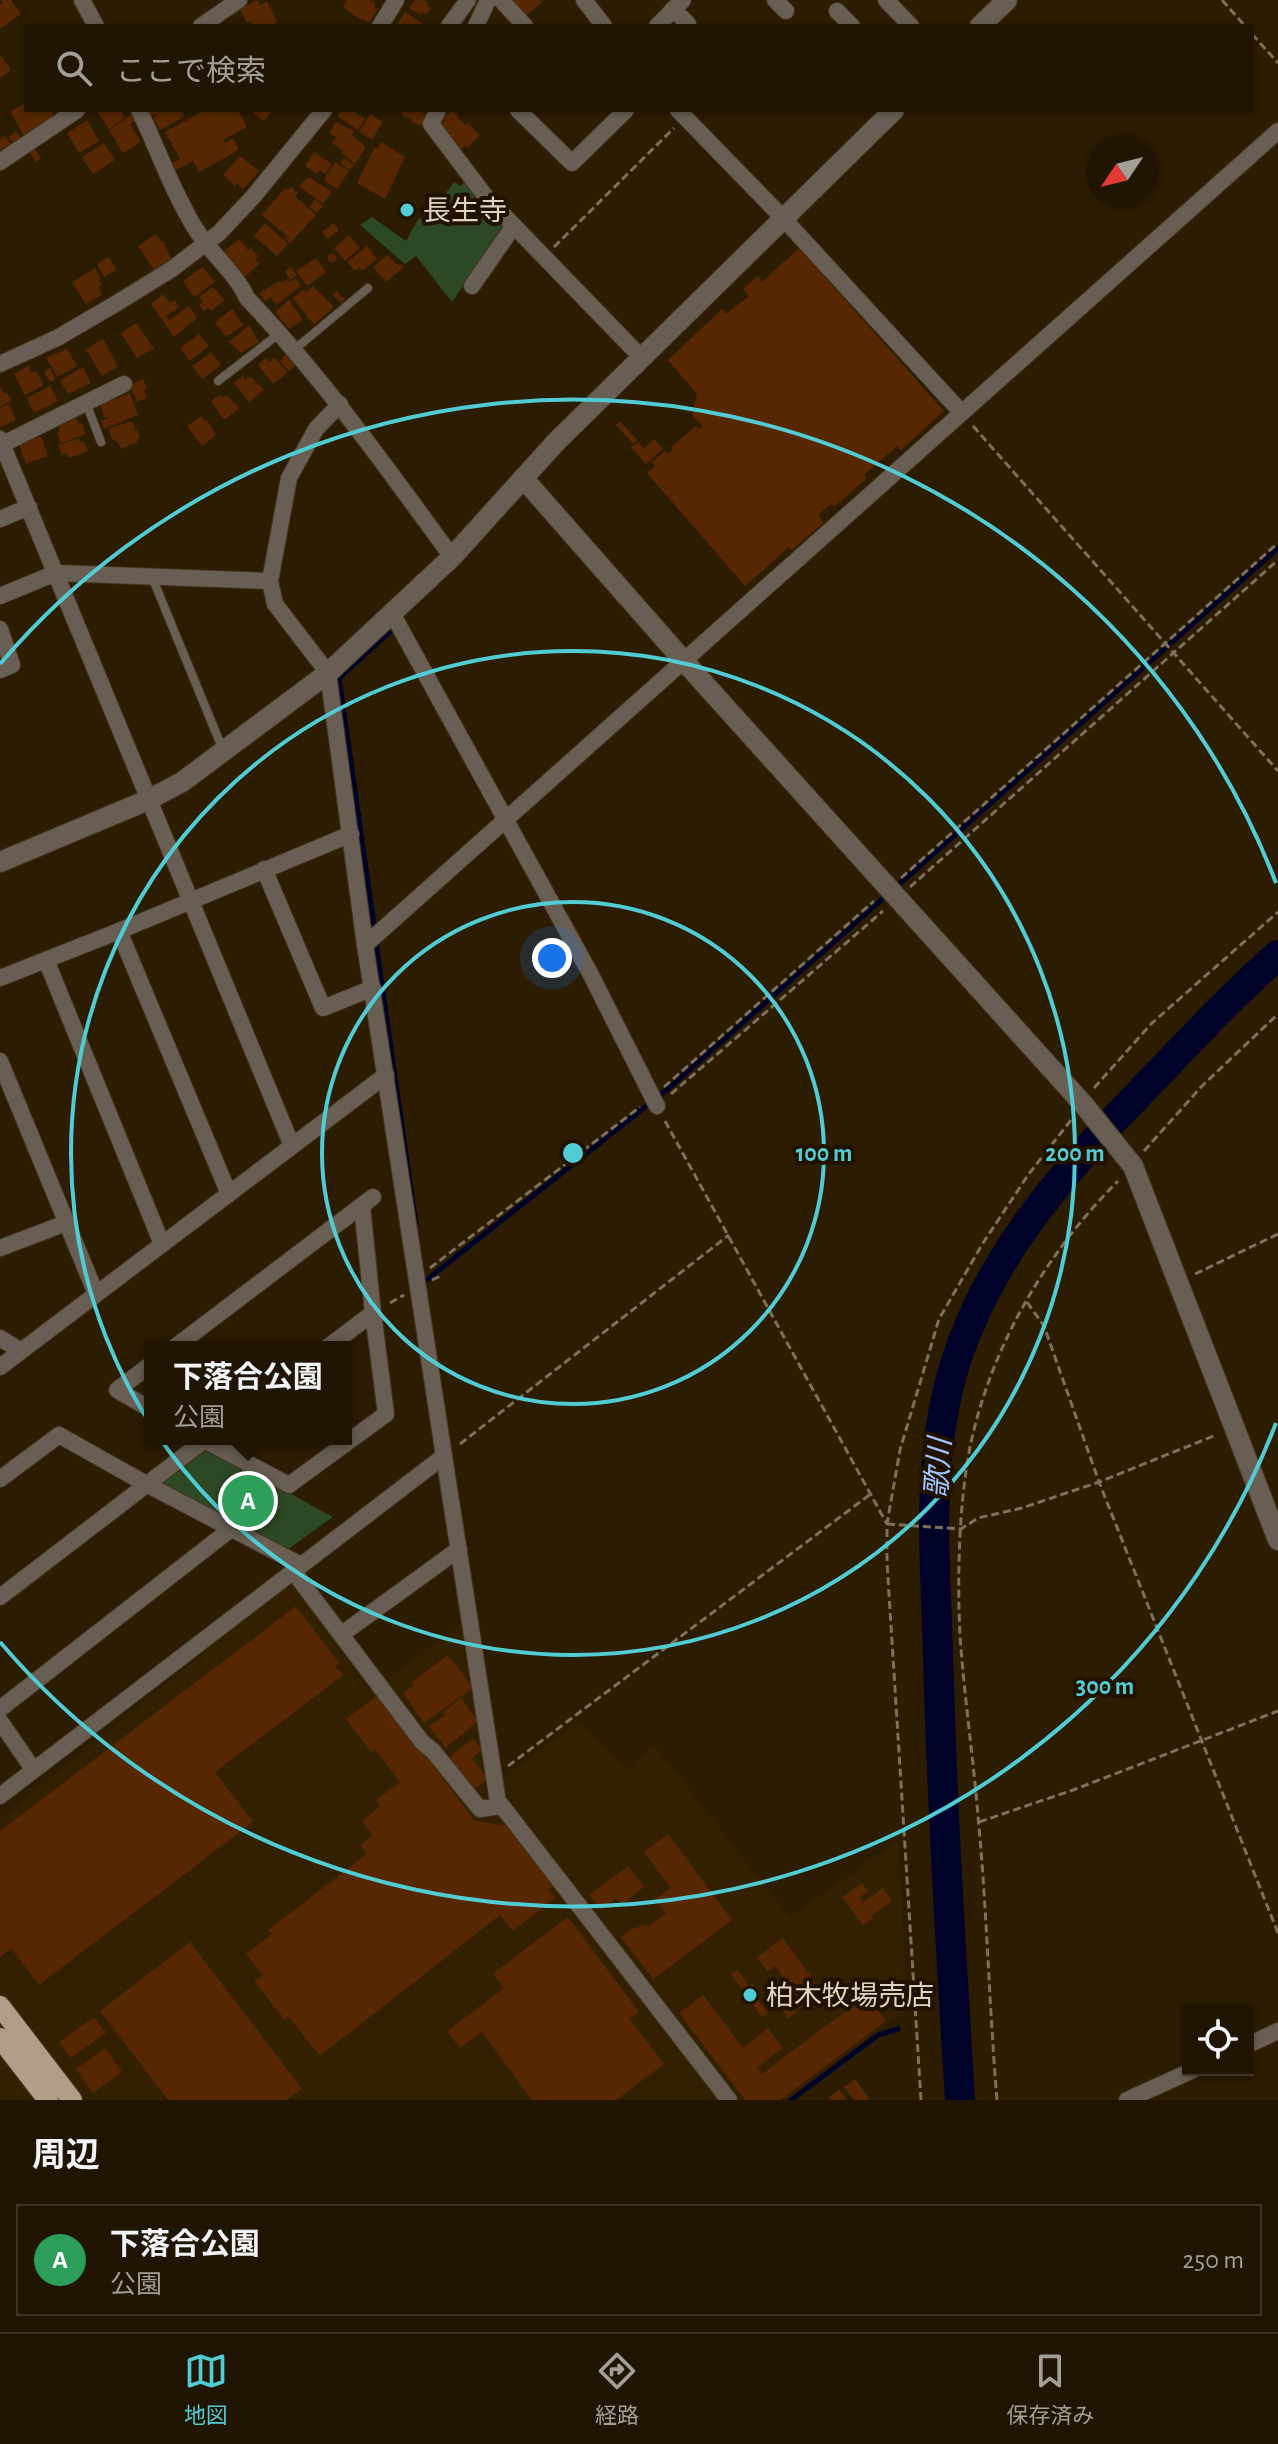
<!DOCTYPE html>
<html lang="ja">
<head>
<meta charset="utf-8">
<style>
  body { margin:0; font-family:"Alegreya Sans","Noto Sans JP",sans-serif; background:#2d2211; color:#f1f3f6 }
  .controls { position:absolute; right:24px; bottom:24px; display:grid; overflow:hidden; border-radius:0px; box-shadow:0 2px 6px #0004 }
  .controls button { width:72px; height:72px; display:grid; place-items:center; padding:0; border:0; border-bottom:2px solid #3d3424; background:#201502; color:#f1f3f6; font:40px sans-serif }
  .compass { position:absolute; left:1086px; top:136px; width:72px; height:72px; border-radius:50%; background:#201502; box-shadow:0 2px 6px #0004; rotate:235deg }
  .you { position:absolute; left:552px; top:958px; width:28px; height:28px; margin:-20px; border:6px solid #fff; border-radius:50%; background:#1a73e8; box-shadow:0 0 0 12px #1a73e833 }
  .badge { display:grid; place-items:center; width:52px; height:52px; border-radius:50%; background:#51ccd5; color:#fff; font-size:26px; font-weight:700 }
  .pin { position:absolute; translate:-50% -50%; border:4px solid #fff; box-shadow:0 2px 8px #0006 }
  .popup { position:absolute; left:144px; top:1341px; width:208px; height:104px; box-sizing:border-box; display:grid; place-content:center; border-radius:0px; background:#201502; filter:drop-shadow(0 2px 6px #0005); font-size:26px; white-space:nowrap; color:#a29f99 }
  .popup b { font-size:30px; color:#f1f3f6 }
  .popup::after { content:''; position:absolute; left:50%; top:100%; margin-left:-16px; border:16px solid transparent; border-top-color:#201502 }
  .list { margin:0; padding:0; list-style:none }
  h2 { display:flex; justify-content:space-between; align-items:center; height:104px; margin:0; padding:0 32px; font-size:34px }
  h2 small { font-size:26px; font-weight:400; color:#a29f99 }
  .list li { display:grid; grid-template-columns:52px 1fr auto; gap:24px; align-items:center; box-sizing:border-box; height:112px; margin:0 16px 16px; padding:0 16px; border:2px solid #3d3424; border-radius:0px }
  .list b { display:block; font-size:30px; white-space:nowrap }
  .list p { margin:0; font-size:26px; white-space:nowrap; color:#a29f99 }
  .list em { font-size:26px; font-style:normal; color:#a29f99 }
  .icon { flex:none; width:44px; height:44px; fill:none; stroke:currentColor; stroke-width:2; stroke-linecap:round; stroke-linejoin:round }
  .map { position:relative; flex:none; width:1278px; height:2100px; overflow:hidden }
  .search { position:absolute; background:#201502; box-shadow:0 2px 6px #0004; left:24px; right:24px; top:24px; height:88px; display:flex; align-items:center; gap:20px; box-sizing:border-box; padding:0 28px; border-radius:0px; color:#a29f99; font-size:30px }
  .sheet { height:232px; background:#201502 }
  nav { display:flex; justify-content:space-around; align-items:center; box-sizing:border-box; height:112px; border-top:2px solid #3d3424; background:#201502; font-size:22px; color:#a29f99 }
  nav a { display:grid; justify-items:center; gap:4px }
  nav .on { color:#51ccd5 }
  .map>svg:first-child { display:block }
  .built { fill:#332000 }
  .green { fill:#2d4824 }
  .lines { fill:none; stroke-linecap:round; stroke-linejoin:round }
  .stream { stroke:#000229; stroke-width:5 }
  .river { stroke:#000229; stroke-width:30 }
  .building { fill:#562700 }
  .service-casing { stroke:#44361d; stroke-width:10 }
  .minor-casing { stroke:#44361d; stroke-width:18 }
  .tertiary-casing { stroke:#44361d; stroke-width:22 }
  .primary-casing { stroke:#44361d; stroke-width:22 }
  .path { stroke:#7d715c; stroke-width:3; stroke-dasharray:8 4; stroke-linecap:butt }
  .service { stroke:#685e53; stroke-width:8 }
  .minor { stroke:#685e53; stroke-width:16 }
  .tertiary { stroke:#685e53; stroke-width:20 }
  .primary { stroke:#b29e88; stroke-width:20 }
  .ring { fill:none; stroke:#51ccd5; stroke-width:4 }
  .poi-dot { fill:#51ccd5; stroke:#211200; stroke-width:3 }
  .labels { text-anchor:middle; stroke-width:8; stroke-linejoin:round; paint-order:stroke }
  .poi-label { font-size:28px; fill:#ddd3c4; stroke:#211200; text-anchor:start }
  .water-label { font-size:30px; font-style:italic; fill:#a0c5fe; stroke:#211200 }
  .centre { fill:#51ccd5; stroke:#211200; stroke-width:4 }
  .ring-label { font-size:24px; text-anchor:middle; font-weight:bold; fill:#51ccd5; stroke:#211200; stroke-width:8; stroke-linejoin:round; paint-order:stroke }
</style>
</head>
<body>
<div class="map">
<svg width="1278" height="2100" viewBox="0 0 1278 2100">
  <rect width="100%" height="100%" fill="#2b1c02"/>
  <path class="built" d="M292,1581L370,1692L466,1620L494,1785L579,1721L627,1769L654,1744L790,1917L898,1841L908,2009L787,2100H0V1819Z"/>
  <g class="green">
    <path d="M466,180L505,226L452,302L416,256L405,264L360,225L372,217L406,241L419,218L422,219L438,195L442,198L454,182L461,186Z"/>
    <path d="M206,1447L333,1517L287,1550L160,1484Z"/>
  </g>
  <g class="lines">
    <g class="stream">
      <path d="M894,889L1278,548"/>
      <path d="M375,932L339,678L391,631"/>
      <path d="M376,942L416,1225"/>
      <path d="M424,1282L669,1088L887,895"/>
      <path d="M791,2100L878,2035L898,2029"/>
    </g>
    <path class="river" d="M960,2100C951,1952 942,1804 938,1655C935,1548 924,1443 963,1341C1003,1235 1083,1151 1161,1071C1199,1031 1237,991 1278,955"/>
  </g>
  <g class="building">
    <path d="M1,0H11L21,14L0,29V5L3,3Z"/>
    <path d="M257,0L260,5L267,1L277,22L270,26H253L251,21L247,23L240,9Z"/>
    <path d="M347,0H369L376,4L374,7L378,9L369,23L362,19L361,20L343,7Z"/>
    <path d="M415,0H424L428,3L427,5L431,8L426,15L422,12L420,15L409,8Z"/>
    <path d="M509,0H540L542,2L524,17Z"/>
    <path d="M405,12L426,26H396Z"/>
    <path d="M0,55L11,70L0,78Z"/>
    <path d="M26,102V110H51L54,116L24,137L11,112Z"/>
    <path d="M96,110H120L125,118L109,129Z"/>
    <path d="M149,110H181L184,117L160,130L153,117L162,112L152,116Z"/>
    <path d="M205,110H238L247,127L223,140L225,143L233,138L239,150L199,172L193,161L176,170L172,163L180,159L165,132Z"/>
    <path d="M250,110H273L264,121Z"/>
    <path d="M341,110H352L365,119L358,130L337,116Z"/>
    <path d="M404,110H419L427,116L420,126L401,114Z"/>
    <path d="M451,110L459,116L457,117L465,125L468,123L480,135L468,148L465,145L460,151L441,130L444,127L441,124L445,121L443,119Z"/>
    <path d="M134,113L138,119L130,124L141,142L123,153L109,130Z"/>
    <path d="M370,114L383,122L372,140L359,132Z"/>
    <path d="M87,120L99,141L79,153L67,133Z"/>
    <path d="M336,122L354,131L352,135L366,147L355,164L341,152L342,150L332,143L336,137L329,133Z"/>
    <path d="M16,131L22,139L14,144L9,137Z"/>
    <path d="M5,136L11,144L0,150V139Z"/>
    <path d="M381,142L405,157L385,199L357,183L374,148L377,149Z"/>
    <path d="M104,143L115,160L93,174L82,157Z"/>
    <path d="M34,148L41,158L36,162L29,152Z"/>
    <path d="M314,152L332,164L325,174L320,170L317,174L305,166Z"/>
    <path d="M240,156L259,171L243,189L237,183L235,186L223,175Z"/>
    <path d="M344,158L354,165L350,170L340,163Z"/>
    <path d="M335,162L349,171L337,189L324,180Z"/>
    <path d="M309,177L332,192L323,204L299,186Z"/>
    <path d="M291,187L298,193L295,196L316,215L290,243L284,238L287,236L262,215L285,188L288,190Z"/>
    <path d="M315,199L323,206L317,213L309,207Z"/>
    <path d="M265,223L288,244L277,256L254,236Z"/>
    <path d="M334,223L339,230L327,239L322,232Z"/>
    <path d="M156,234L161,242L163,241L172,259L154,270L138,246Z"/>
    <path d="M349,235L360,248L345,261L334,248Z"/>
    <path d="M239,239L248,250L251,248L258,256L255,258L260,264L243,278L222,253Z"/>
    <path d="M367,246L377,259L362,271L359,267L355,271L347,262Z"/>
    <path d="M799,248L944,411L901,450L897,446L864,475L867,478L834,507L831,504L819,514L823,523L792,550L789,547L745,586L647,473L655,466L652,462L665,451L667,454L673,450L671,447L696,426L699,429L703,427L692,415L697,394L668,360L722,309L726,314L749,296L743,289L758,276L762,282Z"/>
    <circle cx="332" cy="258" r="4.5"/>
    <path d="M387,255L399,266L401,264L404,267L386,282L373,267Z"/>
    <path d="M109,257L116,270L104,277L97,264Z"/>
    <path d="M316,258L326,272L307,286L296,271Z"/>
    <path d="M203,267L215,282L194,297L183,281Z"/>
    <path d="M291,267L297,276L290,280L285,271Z"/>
    <path d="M95,268L101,279L99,280L102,285L98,287L102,295L86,304L72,282Z"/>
    <path d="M295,278L301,286L276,305L271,297L265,301L259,293L280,281L282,283L287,279L290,282Z"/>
    <path d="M313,286L334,307L314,325L293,298L304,289L306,292Z"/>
    <path d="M213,287L225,300L211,311L208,308L204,311L199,305L203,302L199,297Z"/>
    <path d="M337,291L345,300L341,304L333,295Z"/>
    <path d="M163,294L170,303L175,300L179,307L166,316L169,320L189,306L197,318L174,337L151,304Z"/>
    <path d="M289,300L303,320L289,329L275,312Z"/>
    <path d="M232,309L243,325L226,337L215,322Z"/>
    <path d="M136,323L154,348L137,358L121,333Z"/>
    <path d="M249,325L259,342L241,353L229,342Z"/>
    <path d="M199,334L209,346L190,361L180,348Z"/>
    <path d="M103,339L118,367L102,376L86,349Z"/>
    <path d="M67,349L77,366L57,377L46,357Z"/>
    <path d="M211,352L221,365L202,379L192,366Z"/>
    <path d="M286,354L296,365L289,371L280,361Z"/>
    <path d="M266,358L269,362L274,358L288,372L273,384L258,365Z"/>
    <path d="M28,366L32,373L36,371L44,385L25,395L14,374Z"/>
    <path d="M83,367L91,383L68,394L60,380Z"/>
    <path d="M50,368L56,379L50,382L44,371Z"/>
    <path d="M243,376L245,380L250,376L264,390L249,402L234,383Z"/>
    <path d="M143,379L147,388L144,390L147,398L137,402L130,385Z"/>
    <path d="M50,386L58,401L34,413L27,398Z"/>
    <path d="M0,387L4,394L7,393L12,401L0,407Z"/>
    <path d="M130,393L138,415L104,429L101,421L112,417L105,418L100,405Z"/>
    <path d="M220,395L222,398L226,395L240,408L224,420L211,401Z"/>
    <path d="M9,404L16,420L0,427V408Z"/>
    <path d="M201,416L205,421L207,420L216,435L202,446L187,426Z"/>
    <path d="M76,418L79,424L82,423L86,434L61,443L57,433L60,432L58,425Z"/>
    <path d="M132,421L135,428L133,431L137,430L140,438L137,440L138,442L121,449L118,442L112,439L108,429Z"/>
    <path d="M620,421L637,440L633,444L616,425Z"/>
    <path d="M41,436L48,456L26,464L19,444Z"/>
    <path d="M79,438L80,442L84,441L88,451L69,458L67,453L62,455L58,445Z"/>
    <path d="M654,439L663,449L646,464L631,447L638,442L644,449Z"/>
    <path d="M296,1606L339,1663L335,1666L343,1675L215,1772L253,1822L39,1985L11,1948L0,1957V1831Z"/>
    <path d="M447,1656L453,1661L473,1688L424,1723L403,1693L413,1686L412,1682Z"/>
    <path d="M379,1694L475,1821L510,1826L555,1884L548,1889L555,1898L513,1931L500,1915L320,2056L289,2017L285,2020L254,1981L263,1975L246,1954L272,1934L268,1930L367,1854L360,1845L373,1835L362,1821L380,1806L376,1800L400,1782L375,1749L371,1752L346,1719Z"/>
    <path d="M461,1698L478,1721L445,1748L429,1726L445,1715L443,1712Z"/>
    <path d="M473,1739L482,1750L472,1758L488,1779L474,1789L449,1757Z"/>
    <path d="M668,1834L732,1920L653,1979L621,1937L632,1928L636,1929L641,1925L649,1926L666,1913L656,1899L671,1888L644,1852Z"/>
    <path d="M628,1866L644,1887L621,1905L616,1898L601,1910L589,1895Z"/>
    <path d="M862,1883L868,1891L860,1897L863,1902L883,1888L892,1901L871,1916L873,1918L863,1925L842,1897Z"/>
    <path d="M568,1917L639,2012L629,2018L664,2064L616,2100H532L482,2032L460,2048L447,2031L504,1988L493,1974Z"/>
    <path d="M783,1938L822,1992L799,2009L788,1994L793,1991L775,1966L767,1971L757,1957Z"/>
    <path d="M190,1942L302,2089L287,2100H168L100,2011Z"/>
    <path d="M738,1970L749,1986L752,1983L760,1995L757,1998L768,2013L762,2017L731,1974Z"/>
    <path d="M703,1995L743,2048L768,2028L783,2048L757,2068L762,2074L867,1995L886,2021L780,2100H745L679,2013Z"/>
    <path d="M791,2004L797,2012L788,2018L783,2010Z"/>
    <path d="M94,2017L106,2033L71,2058L59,2042Z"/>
    <path d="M105,2048L122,2072L93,2093L76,2069Z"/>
    <path d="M855,2079L870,2100H854L844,2087Z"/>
    <path d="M839,2089L847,2100H831L829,2097Z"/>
  </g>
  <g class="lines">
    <defs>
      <g id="service">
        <path d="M295,349L368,288"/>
        <path d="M218,381L280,333"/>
        <path d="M86,403L101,442"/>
        <path d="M152,577L223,750"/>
      </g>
      <g id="minor">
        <path d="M82,0L96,26"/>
        <path d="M501,0L525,26"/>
        <path d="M584,0L604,26"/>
        <path d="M775,0L786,11"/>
        <path d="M886,0L911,26"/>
        <path d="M673,9L688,24"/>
        <path d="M837,11L852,26"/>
        <path d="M201,26L239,0"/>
        <path d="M380,26L396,0"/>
        <path d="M449,26L468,0"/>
        <path d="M476,26L488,0"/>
        <path d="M657,26L683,0"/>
        <path d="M139,110C158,149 172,191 195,228C210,253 235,272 247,298C323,378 387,468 452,557"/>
        <path d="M438,110L431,124L486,197L641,357"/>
        <path d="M518,110L572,163L626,110"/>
        <path d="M678,110L783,218L961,412"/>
        <path d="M0,162L77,110"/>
        <path d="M472,286L513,227"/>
        <path d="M0,364L57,338L117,303L172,269L219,233L253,197L324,110"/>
        <path d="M0,439L292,1146"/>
        <path d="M3,444L124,384"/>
        <path d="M0,519L29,507"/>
        <path d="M0,596L56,573L270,581"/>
        <path d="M393,615L590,973L657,1106"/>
        <path d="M0,629L12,665L0,670"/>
        <path d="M264,869L323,1008L373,988"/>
        <path d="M119,931L229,1194"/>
        <path d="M365,945L1278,131"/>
        <path d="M46,960L162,1244"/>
        <path d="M0,978L119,931L351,834"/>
        <path d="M0,1061L96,1294"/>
        <path d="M0,1248L66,1223"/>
        <path d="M0,1338L21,1351"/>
        <path d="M175,1347L373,1197"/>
        <path d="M328,1347L373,1313"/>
        <path d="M150,1365L117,1390L150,1409"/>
        <path d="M0,1367L386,1075"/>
        <path d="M202,1439L289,1485L386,1414L373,1313L362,1206"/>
        <path d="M444,1456L498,1802L502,1806"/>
        <path d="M0,1479L59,1435L148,1485L301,1565"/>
        <path d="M293,1571L422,1742L433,1751L480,1809L502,1806L729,2100"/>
        <path d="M0,1597L206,1439"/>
        <path d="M342,1634L459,1549"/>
        <path d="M0,1709L231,1529"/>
        <path d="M0,1721L33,1769"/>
        <path d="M0,1796L444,1456L365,945L328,673L275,604L270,581L289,478L316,429L340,404"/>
        <path d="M1248,2045L1278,2031"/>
        <path d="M1127,2100L1193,2070"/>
      </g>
      <g id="tertiary">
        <path d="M980,26L1007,0"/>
        <path d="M523,478L683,660L1084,1105L1133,1166L1278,1540"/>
        <path d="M0,862L148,800L182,782L328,673L452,557L557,441L894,110"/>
      </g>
      <g id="primary">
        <path d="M0,2006L72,2100"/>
        <path d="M0,2038L48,2100"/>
      </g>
    </defs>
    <use href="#service" class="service-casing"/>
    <use href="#minor" class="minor-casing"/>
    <use href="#tertiary" class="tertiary-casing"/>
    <use href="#primary" class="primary-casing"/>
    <g class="path">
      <path d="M1222,0L1245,26"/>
      <path d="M1252,34L1278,63"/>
      <path d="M554,247L674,128"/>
      <path d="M973,426L1278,771"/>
      <path d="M901,878L1278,543"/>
      <path d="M910,887L1278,560"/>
      <path d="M664,1087L874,901"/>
      <path d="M1094,1088L1152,1023L1278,912"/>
      <path d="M671,1094L883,911"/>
      <path d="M665,1121L887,1524"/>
      <path d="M1144,1151L1202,1086L1278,1014"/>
      <path d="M430,1268L640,1107"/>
      <path d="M1195,1274L1278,1234"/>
      <path d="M432,1280L443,1275"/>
      <path d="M1027,1302L1044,1326L1099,1482L1278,1933"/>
      <path d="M390,1303L404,1295"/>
      <path d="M460,1444L729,1235"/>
      <path d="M887,1524L961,1529L978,1518L1022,1508L1099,1482L1216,1435"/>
      <path d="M508,1766L872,1493"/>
      <path d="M979,1822L1073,1790L1278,1711"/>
      <path d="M921,2100L887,1562V1524L900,1450L939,1319L983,1243L1028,1175L1071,1120"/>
      <path d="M997,2100C989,2005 987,1910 978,1816C973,1755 964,1695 960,1635C957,1577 959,1504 970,1447C991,1346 1046,1253 1118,1181"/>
    </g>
    <use href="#service" class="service"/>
    <use href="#minor" class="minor"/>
    <use href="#tertiary" class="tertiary"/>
    <use href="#primary" class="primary"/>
  </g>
  <g class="ring">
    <circle cx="573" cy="1153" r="251"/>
    <circle cx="573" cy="1153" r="502"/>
    <path d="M1276 1423A753 753 0 0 1 0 1642M0 664A753 753 0 0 1 1276 883"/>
  </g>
  <g class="poi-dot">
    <circle cx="407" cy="210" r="8"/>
    <circle cx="750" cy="1995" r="8"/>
  </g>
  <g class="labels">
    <g class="poi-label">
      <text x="423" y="220">長生寺</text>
      <text x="766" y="2005">柏木牧場売店</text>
    </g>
    <g class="water-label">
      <text transform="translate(938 1468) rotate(-86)" y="10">歌川</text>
    </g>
  </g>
  <circle cx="573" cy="1153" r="12" class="centre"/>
  <g class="ring-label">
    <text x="824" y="1161">100 m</text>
    <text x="1075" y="1161">200 m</text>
    <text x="1105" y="1694">300 m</text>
  </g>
</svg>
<div class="controls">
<button><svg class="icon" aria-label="locate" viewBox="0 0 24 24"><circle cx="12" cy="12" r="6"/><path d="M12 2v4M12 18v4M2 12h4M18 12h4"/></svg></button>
</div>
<svg class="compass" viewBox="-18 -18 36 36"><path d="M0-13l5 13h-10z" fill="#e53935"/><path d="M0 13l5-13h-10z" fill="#a29f99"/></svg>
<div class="you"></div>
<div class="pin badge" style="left:248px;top:1501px;background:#2e9e5b">A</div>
<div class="popup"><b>下落合公園</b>公園</div>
<div class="search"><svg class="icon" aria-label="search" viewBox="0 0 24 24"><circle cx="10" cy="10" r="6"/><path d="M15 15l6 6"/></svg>ここで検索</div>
</div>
<section class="sheet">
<h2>周辺<small></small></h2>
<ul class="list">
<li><span class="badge" style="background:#2e9e5b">A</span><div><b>下落合公園</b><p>公園</p></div><em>250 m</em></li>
</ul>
</section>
<nav>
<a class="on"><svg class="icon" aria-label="map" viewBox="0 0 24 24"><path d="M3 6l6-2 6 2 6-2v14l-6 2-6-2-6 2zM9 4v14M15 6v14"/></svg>地図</a>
<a><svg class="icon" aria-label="directions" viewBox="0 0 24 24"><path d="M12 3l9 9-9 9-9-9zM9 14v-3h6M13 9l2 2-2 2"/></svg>経路</a>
<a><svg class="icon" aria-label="saved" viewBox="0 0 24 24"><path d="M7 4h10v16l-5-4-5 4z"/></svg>保存済み</a>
</nav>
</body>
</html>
